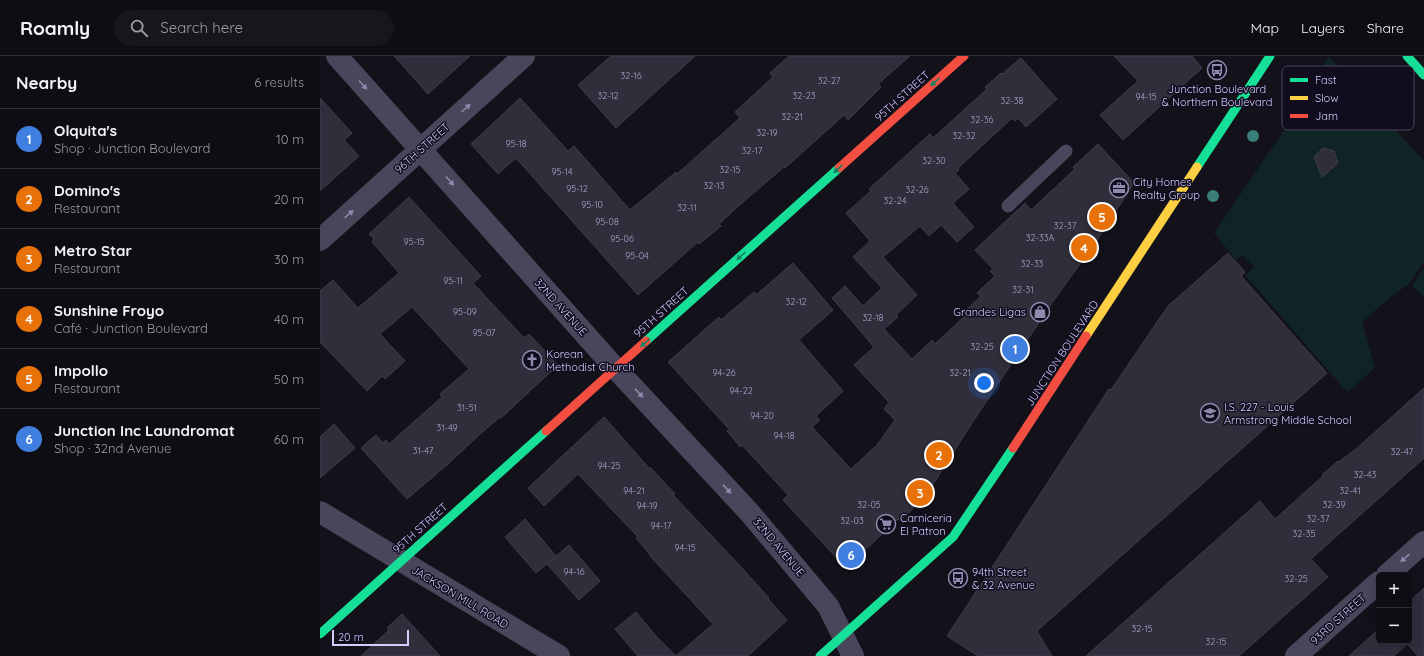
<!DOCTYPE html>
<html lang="en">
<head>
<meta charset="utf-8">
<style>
  body { margin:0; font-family:Quicksand,sans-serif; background:#17161d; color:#f1f3f6 }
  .controls { position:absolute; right:12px; bottom:12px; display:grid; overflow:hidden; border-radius:6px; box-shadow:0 2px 10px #0003 }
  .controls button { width:36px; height:36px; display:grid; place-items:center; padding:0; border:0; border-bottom:1px solid #2e2d34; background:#0e0d14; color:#f1f3f6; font:20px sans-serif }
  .scale { position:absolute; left:12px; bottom:10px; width:77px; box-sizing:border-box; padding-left:4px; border:2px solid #d5cbfd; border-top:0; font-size:11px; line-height:14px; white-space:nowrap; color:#d5cbfd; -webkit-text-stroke:3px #110d1e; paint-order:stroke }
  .you { position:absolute; left:664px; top:327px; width:14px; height:14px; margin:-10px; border:3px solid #fff; border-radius:50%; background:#1a73e8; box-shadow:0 0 0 6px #1a73e833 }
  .badge { display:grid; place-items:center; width:26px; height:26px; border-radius:50%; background:#b45309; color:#fff; font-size:13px; font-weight:700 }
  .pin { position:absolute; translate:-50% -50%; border:2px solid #fff; box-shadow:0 1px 4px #0006 }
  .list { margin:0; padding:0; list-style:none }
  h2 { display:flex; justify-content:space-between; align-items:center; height:52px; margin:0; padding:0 16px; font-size:17px }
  h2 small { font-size:13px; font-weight:400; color:#9b9ca0 }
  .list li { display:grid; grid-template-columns:26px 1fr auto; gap:12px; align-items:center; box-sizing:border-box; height:60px; padding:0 16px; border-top:1px solid #2e2d34 }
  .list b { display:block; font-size:15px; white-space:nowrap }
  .list p { margin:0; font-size:13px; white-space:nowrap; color:#9b9ca0 }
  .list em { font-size:13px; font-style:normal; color:#9b9ca0 }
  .icon { flex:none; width:22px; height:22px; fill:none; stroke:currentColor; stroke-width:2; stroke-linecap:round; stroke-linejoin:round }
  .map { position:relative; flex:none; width:1104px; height:600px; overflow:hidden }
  header { display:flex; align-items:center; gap:24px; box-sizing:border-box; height:56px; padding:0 20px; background:#0e0d14; border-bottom:1px solid #2e2d34 }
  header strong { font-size:19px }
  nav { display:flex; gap:22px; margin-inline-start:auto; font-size:14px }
  .search { width:280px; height:36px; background:#17161d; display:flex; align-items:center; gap:10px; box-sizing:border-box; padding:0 14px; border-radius:22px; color:#9b9ca0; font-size:15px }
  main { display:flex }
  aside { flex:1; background:#0e0d14 }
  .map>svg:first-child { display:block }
  .green { fill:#102325 }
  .building { fill:#312e3c; stroke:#403b4e }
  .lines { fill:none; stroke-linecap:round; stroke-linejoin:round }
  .lane { stroke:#49455b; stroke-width:13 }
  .street { stroke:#49455b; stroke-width:22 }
  .fast { stroke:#16e098; stroke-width:9 }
  .slow { stroke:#ffcf43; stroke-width:9 }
  .jam { stroke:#f24e42; stroke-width:9 }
  .tree { fill:#3b7f78 }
  .oneway { fill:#148161 }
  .oneway2 { fill:#8f88ac }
  .labels { text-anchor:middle; stroke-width:3; stroke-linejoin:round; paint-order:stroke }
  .number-label { font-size:9px; fill:#aca4cd }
  .poi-label { font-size:11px; fill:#d5cbfd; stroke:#110d1e; text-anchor:start }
  .street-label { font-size:11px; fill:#d5cbfd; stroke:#110d1e }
  .key { fill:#110d1e; stroke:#4c4661; stroke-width:1 }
  .key-label { font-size:11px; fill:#d5cbfd }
</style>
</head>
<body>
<header>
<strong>Roamly</strong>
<div class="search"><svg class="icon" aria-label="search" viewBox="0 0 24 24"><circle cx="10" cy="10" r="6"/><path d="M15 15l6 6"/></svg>Search here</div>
<nav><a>Map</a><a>Layers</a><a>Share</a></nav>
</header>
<main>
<aside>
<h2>Nearby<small>6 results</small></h2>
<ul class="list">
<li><span class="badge" style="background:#3f7fe0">1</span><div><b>Olquita's</b><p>Shop · Junction Boulevard</p></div><em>10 m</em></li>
<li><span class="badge" style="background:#e8710a">2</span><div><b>Domino's</b><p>Restaurant</p></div><em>20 m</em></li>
<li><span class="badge" style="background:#e8710a">3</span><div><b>Metro Star</b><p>Restaurant</p></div><em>30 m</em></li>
<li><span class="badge" style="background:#e8710a">4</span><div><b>Sunshine Froyo</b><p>Café · Junction Boulevard</p></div><em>40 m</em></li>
<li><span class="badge" style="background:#e8710a">5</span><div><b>Impollo</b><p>Restaurant</p></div><em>50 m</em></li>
<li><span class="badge" style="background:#3f7fe0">6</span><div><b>Junction Inc Laundromat</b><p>Shop · 32nd Avenue</p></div><em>60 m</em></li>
</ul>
</aside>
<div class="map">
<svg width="1104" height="600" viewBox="0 0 1104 600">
  <rect width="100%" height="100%" fill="#13111a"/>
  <g class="green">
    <path d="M1009,0L1104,105V206L1088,229L1073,239L1042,266L1055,312L1027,336L925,219L934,211L923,199L916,204L894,177L975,58Z"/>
    <path d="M1104,211V241L1092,230Z"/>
  </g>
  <g class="building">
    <path d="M74,0H150L108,38Z"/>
    <path d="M291,0H375L296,72L258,29Z"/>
    <path d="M469,0H590L558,28L561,31L528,64L524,59L465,112L464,111L423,146L399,168L401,170L379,188L378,186L318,239L196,102L178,118L151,88L200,42L248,95L254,90L310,154L356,116L357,118L420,62L415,56L453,21L450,17Z"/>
    <path d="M794,0H872L882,12L803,84L780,59L818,25Z"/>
    <path d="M701,2L737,43L706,71L698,62L695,65L692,62L638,112L639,114L635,117L649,133L633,147L654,171L637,186L621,169L609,180L600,170L563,201L597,239L576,259L578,261L564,273L592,303L612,284L615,288L647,258L644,256L661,240L657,237L675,220L670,215L673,213L655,194L705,147L711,154L755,113L753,111L778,88L814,127L777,184L732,247L652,367L605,441L580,465L578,463L526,512L463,444L468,439L422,389L420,391L407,375L409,373L348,306L399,261L401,264L434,236L436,239L473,207L513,254L479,284L523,335L496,360L500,364L492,371L531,413L557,389L575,364L564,353L569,346L534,309L554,291L512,242L525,230L543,250L562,232L533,201L550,185L526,157L551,135L549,133L590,96L610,78L613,82L667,33L665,31L681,17L682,18Z"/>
    <path d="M0,42L32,77L24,84L39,100L0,135Z"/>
    <path d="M1003,92L1014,95L1018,107L1002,121L994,101Z"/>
    <path d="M89,141L161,220L153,227L204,282L209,278L238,309L181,362L180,361L158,380L128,408L87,443L41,392L56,379L63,387L66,384L69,388L122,341L120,338L149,313L92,251L60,278L85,305L65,323L62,320L47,335L0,286V235L13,224L38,252L79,217L52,186L54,183L49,178Z"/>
    <path d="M908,197L925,216L921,220L1007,317L717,575L732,600H658L627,580L789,333L791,334L848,250Z"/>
    <path d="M1104,332V402L991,503L1008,521L919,600H766L940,445L955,463L1003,420L1002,419L1018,405L1019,406L1036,393Z"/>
    <path d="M284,361L329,412H331L355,438L353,439L422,512L449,542L448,543L467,564L428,600H356L393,568L330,500H331L316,482L318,481L258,418L224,450L208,432Z"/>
    <path d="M14,368L35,392L0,422V381Z"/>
    <path d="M205,463L236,500L216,517L185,481Z"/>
    <path d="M249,489L280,525L259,544L227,508Z"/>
    <path d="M1104,532V600H1098L1087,588L1074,600H1029L1059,573V585H1089V546Z"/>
    <path d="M316,556L335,579L356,600H318L295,573Z"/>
    <path d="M82,558L120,600H41L69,574L67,572Z"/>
  </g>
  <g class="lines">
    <path class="lane" d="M688,150L746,95"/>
    <g class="street">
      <path d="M17,0L296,313L429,456L508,550L533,600"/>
      <path d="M0,184L204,0"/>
      <path d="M0,456L239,600"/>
      <path d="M1067,519L1104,486"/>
      <path d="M976,600L1059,526"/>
    </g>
    <g class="fast">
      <path d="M1087,0L1104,19"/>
      <path d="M877,111L950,0"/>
      <path d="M326,285L519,112"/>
      <path d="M0,578L226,375"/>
      <path d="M500,600L633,481L693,392"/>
    </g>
    <path class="slow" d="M766,280L877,111"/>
    <g class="jam">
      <path d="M519,112L644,0"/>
      <path d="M226,375L326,285"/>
      <path d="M693,392L766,280"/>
    </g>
  </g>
  <g class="tree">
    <circle cx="933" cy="80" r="6"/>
    <circle cx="893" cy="140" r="6"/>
  </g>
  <defs><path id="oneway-solid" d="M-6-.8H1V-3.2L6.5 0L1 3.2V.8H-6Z"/></defs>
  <g class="oneway">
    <use href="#oneway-solid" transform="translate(615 26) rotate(138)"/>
    <use href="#oneway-solid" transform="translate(518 113) rotate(138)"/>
    <use href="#oneway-solid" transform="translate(421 200) rotate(138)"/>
    <use href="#oneway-solid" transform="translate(325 287) rotate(138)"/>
  </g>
  <g class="oneway2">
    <use href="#oneway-solid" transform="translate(43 29) rotate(48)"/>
    <use href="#oneway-solid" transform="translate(146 52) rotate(-42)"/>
    <use href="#oneway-solid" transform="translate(130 125) rotate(48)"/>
    <use href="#oneway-solid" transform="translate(29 158) rotate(-42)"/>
    <use href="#oneway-solid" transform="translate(319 337) rotate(47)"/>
    <use href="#oneway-solid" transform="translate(407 433) rotate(47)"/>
    <use href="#oneway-solid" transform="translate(1085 502) rotate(138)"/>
  </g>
  <defs>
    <symbol id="bus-ring" viewBox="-11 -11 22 22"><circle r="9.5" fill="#110d1e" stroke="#918aae" stroke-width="1.5"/><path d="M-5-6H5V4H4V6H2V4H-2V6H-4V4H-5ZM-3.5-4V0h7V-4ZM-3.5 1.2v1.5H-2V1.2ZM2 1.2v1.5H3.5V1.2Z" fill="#918aae"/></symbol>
    <symbol id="office-ring" viewBox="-11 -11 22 22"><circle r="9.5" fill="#110d1e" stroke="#918aae" stroke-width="1.5"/><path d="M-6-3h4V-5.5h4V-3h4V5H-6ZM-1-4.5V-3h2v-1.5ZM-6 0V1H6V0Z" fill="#918aae"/></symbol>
    <symbol id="shop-ring" viewBox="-11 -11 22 22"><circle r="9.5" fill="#110d1e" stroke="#918aae" stroke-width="1.5"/><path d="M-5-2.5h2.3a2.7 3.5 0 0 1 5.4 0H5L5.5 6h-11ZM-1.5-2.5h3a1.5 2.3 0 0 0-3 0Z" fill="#918aae"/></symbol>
    <symbol id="church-ring" viewBox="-11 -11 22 22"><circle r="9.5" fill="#110d1e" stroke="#918aae" stroke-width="1.5"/><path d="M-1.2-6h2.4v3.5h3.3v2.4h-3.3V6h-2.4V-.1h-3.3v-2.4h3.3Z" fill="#918aae"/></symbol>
    <symbol id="school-ring" viewBox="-11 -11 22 22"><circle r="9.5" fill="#110d1e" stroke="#918aae" stroke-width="1.5"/><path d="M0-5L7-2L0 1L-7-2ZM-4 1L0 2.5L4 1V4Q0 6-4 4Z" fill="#918aae"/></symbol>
    <symbol id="supermarket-ring" viewBox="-11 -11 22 22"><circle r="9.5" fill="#110d1e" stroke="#918aae" stroke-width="1.5"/><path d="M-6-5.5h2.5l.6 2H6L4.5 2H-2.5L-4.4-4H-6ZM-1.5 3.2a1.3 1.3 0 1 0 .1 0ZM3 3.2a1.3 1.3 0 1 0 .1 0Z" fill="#918aae"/></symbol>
  </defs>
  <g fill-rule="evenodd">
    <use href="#bus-ring" x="886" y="3" width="22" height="22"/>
    <use href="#office-ring" x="788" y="121" width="22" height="22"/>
    <use href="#shop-ring" x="709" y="245" width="22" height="22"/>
    <use href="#church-ring" x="201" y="293" width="22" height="22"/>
    <use href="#school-ring" x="879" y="346" width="22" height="22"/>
    <use href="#supermarket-ring" x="555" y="457" width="22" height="22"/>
    <use href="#bus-ring" x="627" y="511" width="22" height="22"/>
  </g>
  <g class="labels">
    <g class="number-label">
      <text x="311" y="23">32-16</text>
      <text x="509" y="28">32-27</text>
      <text x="288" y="43">32-12</text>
      <text x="484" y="43">32-23</text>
      <text x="826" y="44">94-15</text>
      <text x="692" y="48">32-38</text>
      <text x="472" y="64">32-21</text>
      <text x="662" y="67">32-36</text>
      <text x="447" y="80">32-19</text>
      <text x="644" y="83">32-32</text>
      <text x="196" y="91">95-18</text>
      <text x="432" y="98">32-17</text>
      <text x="614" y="108">32-30</text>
      <text x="410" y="117">32-15</text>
      <text x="242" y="119">95-14</text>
      <text x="394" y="133">32-13</text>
      <text x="257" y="136">95-12</text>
      <text x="597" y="137">32-26</text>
      <text x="575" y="148">32-24</text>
      <text x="272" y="152">95-10</text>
      <text x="367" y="155">32-11</text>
      <text x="287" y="169">95-08</text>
      <text x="745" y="173">32-37</text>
      <text x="720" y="185">32-33A</text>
      <text x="302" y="186">95-06</text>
      <text x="94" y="189">95-15</text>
      <text x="317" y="203">95-04</text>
      <text x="712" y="211">32-33</text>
      <text x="133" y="228">95-11</text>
      <text x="703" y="237">32-31</text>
      <text x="476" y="249">32-12</text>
      <text x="145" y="259">95-09</text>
      <text x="553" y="265">32-18</text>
      <text x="164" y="280">95-07</text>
      <text x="662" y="294">32-25</text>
      <text x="404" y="320">94-26</text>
      <text x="640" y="320">32-21</text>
      <text x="421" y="338">94-22</text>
      <text x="147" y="355">31-51</text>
      <text x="442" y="363">94-20</text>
      <text x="127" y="375">31-49</text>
      <text x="464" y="383">94-18</text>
      <text x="103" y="398">31-47</text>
      <text x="1082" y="399">32-47</text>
      <text x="289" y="413">94-25</text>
      <text x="1045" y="422">32-43</text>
      <text x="314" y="438">94-21</text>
      <text x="1030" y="438">32-41</text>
      <text x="549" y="452">32-05</text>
      <text x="1014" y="452">32-39</text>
      <text x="327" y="453">94-19</text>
      <text x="998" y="466">32-37</text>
      <text x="532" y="468">32-03</text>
      <text x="341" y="473">94-17</text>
      <text x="984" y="481">32-35</text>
      <text x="365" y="495">94-15</text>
      <text x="254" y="519">94-16</text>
      <text x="976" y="526">32-25</text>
      <text x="822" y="576">32-15</text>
      <text x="896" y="589">32-15</text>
    </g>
    <g class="poi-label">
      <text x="897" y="37" text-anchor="middle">Junction Boulevard<tspan x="897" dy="13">&amp; Northern Boulevard</tspan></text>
      <text x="813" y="130">City Homes<tspan x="813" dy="13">Realty Group</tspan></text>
      <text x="706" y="260" text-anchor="end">Grandes Ligas</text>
      <text x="226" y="302">Korean<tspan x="226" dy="13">Methodist Church</tspan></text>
      <text x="904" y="355">I.S. 227 - Louis<tspan x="904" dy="13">Armstrong Middle School</tspan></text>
      <text x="580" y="466">Carniceria<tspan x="580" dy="13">El Patron</tspan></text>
      <text x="652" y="520">94th Street<tspan x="652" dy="13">&amp; 32 Avenue</tspan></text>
    </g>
    <g class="street-label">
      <text transform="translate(582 40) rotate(-42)" y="4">95TH STREET</text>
      <text transform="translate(102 92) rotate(-42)" y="4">96TH STREET</text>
      <text transform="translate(241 251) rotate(48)" y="4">32ND AVENUE</text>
      <text transform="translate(341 256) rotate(-42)" y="4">95TH STREET</text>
      <text transform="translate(742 297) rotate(-57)" y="4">JUNCTION BOULEVARD</text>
      <text transform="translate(100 472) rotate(-42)" y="4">95TH STREET</text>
      <text transform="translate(459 491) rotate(50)" y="4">32ND AVENUE</text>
      <text transform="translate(140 541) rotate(31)" y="4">JACKSON MILL ROAD</text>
      <text transform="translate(1018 563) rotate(-42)" y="4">93RD STREET</text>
    </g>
  </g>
  <rect x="962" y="10" width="132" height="64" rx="6" class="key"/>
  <rect x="970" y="22" width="18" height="4" fill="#16e098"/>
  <rect x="970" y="40" width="18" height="4" fill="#ffcf43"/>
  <rect x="970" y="58" width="18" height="4" fill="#f24e42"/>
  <g class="key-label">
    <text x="995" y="28">Fast</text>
    <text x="995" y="46">Slow</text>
    <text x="995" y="64">Jam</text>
  </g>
</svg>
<div class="controls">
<button>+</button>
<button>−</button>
</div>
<div class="scale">20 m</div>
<div class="you"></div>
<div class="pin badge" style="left:695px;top:293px;background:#3f7fe0">1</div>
<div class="pin badge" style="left:619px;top:399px;background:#e8710a">2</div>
<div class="pin badge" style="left:600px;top:437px;background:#e8710a">3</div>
<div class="pin badge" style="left:764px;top:192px;background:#e8710a">4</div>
<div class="pin badge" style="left:782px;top:161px;background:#e8710a">5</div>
<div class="pin badge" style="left:531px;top:499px;background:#3f7fe0">6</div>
</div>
</main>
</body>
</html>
